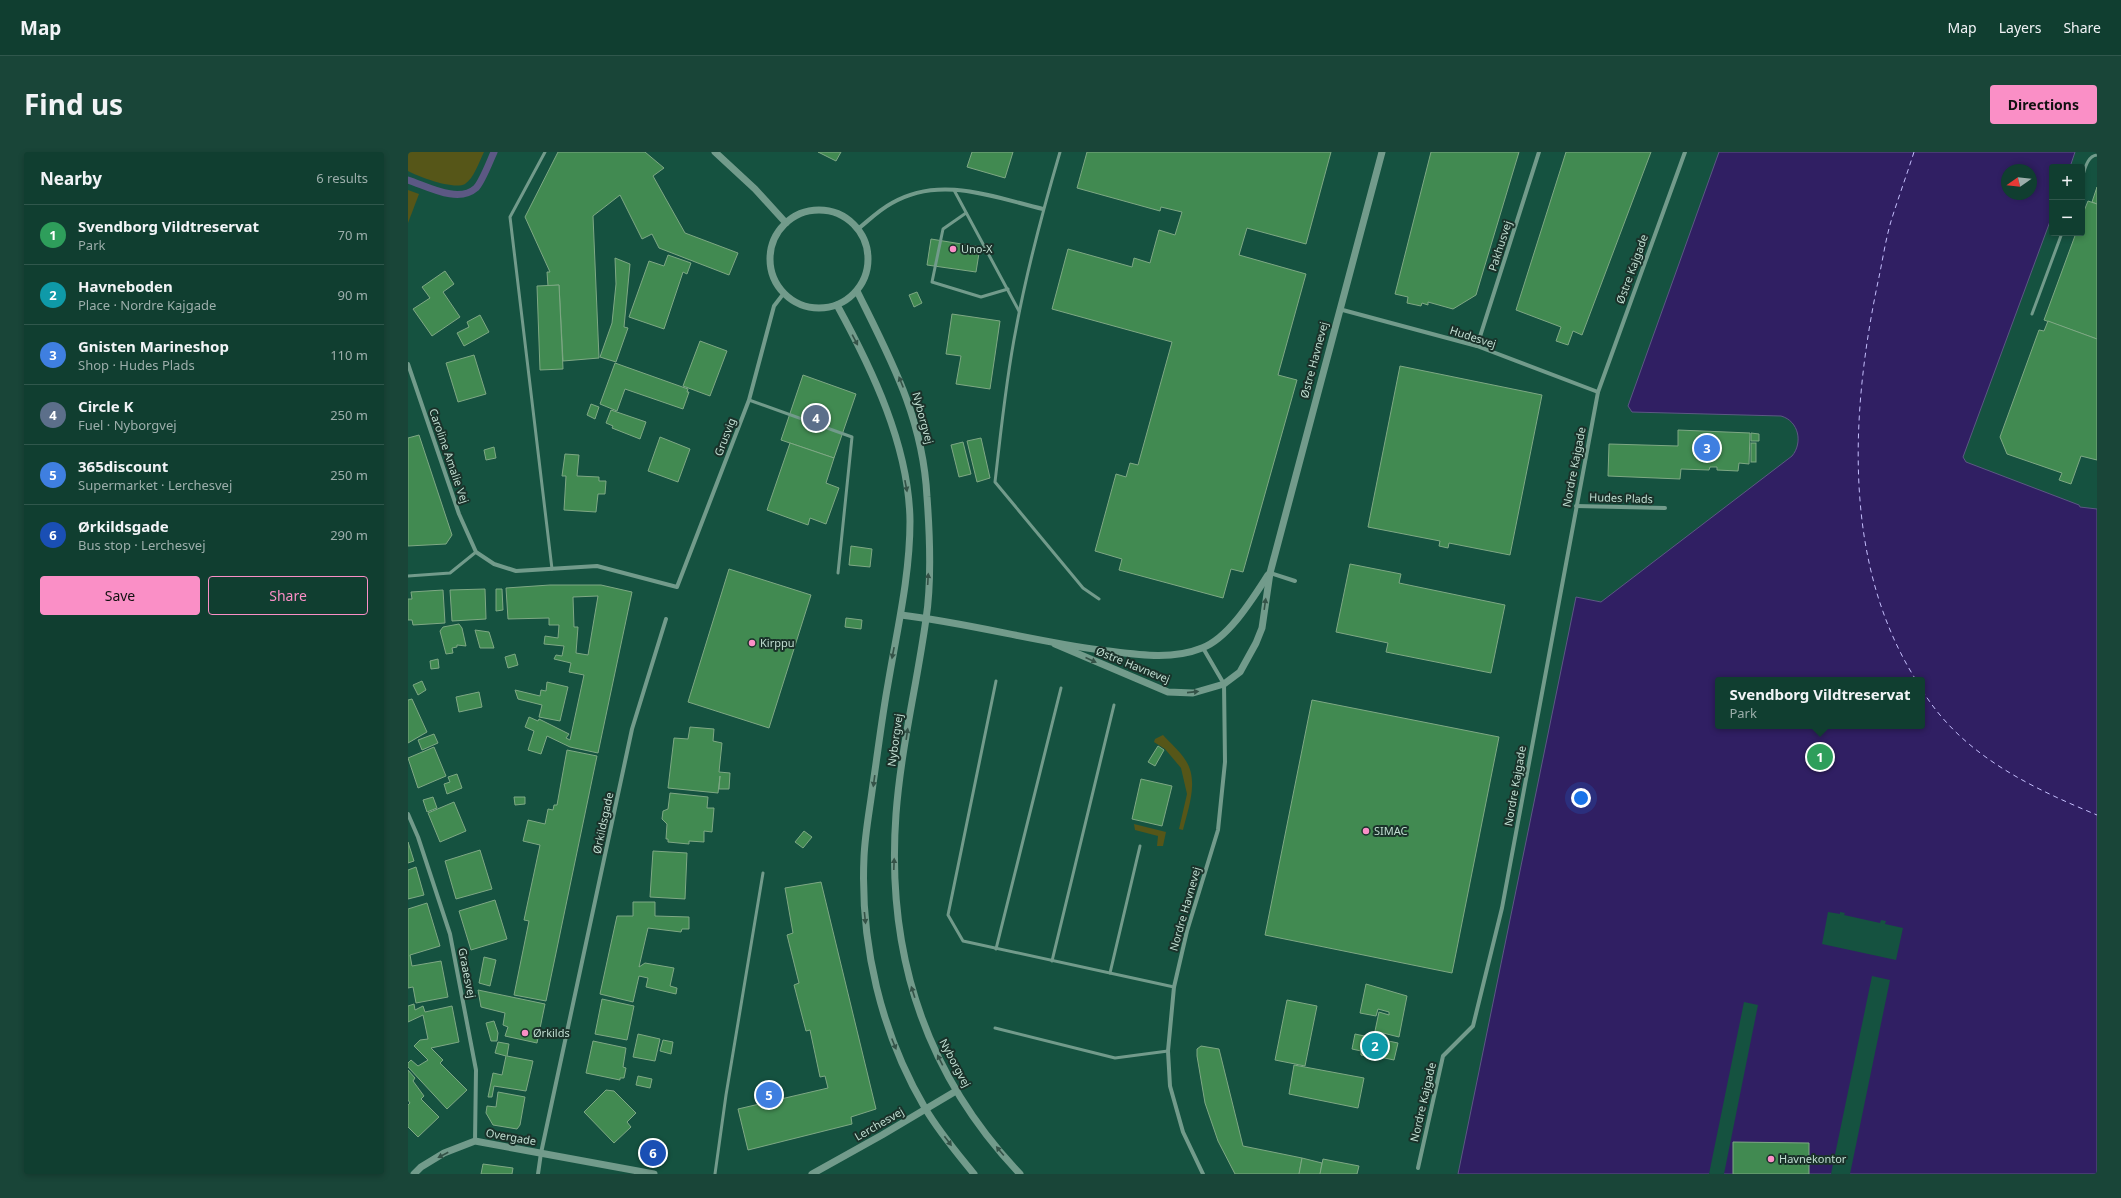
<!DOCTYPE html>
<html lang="en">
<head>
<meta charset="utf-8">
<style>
  body { margin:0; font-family:"Noto Sans",sans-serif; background:#194538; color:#f1f3f6 }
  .controls { position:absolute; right:12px; top:12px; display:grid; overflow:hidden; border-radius:4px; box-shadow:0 2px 6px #0003 }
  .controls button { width:36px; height:36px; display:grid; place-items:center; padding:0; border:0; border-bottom:1px solid #30574c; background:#103e30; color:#f1f3f6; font:20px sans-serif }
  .compass { position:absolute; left:1593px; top:12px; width:36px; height:36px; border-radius:50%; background:#103e30; box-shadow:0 2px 6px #0003; rotate:256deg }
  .you { position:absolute; left:1173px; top:646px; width:14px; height:14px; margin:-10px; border:3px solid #fff; border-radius:50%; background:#1a73e8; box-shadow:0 0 0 6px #1a73e833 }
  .badge { display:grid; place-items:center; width:26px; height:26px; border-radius:50%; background:#fa8fc6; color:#fff; font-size:13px; font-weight:700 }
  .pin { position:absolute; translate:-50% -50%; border:2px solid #fff; box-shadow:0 1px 4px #0006 }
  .popup { position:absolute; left:1307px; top:525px; width:210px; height:52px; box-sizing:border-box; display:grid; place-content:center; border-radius:4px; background:#103e30; filter:drop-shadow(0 1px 3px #0005); font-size:13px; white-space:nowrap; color:#9caeab }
  .popup b { font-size:15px; color:#f1f3f6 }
  .popup::after { content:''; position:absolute; left:50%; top:100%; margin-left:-8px; border:8px solid transparent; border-top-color:#103e30 }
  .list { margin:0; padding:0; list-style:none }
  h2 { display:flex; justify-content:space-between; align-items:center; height:52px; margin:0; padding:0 16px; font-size:17px }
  h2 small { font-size:13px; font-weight:400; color:#9caeab }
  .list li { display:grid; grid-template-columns:26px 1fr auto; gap:12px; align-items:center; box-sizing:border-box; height:60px; padding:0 16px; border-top:1px solid #30574c }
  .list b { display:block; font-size:15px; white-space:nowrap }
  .list p { margin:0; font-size:13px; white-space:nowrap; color:#9caeab }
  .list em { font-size:13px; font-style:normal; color:#9caeab }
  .actions { display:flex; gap:8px; padding:12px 16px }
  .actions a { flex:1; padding:9px 0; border:1px solid #fa8fc6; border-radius:4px; text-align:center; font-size:14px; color:#fa8fc6 }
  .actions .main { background:#fa8fc6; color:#111 }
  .map { position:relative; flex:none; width:1689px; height:1022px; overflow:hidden; border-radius:4px }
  header { display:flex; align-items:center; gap:24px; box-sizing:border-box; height:56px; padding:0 20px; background:#103e30; border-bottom:1px solid #30574c }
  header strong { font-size:19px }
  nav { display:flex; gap:22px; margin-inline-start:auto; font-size:14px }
  .intro { display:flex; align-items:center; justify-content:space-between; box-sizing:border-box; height:96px; padding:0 24px }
  h1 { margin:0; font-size:28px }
  .button { padding:10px 18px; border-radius:4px; background:#fa8fc6; color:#111; font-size:14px; font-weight:700 }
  main { display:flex; gap:24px; padding:0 24px }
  aside { flex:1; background:#103e30; border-radius:4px; box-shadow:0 2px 6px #0003 }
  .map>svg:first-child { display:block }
  .green { fill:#565618 }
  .water { fill:#301f63; stroke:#5c5884; fill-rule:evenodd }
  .pier { fill:#155240 }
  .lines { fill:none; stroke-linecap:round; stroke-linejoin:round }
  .stream { stroke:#5c5884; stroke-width:7 }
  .ferry { stroke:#c4befc; stroke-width:1; stroke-dasharray:5 4; stroke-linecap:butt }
  .building { fill:#418a51; stroke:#7ea884; fill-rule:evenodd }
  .service { stroke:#729b8b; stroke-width:3 }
  .minor { stroke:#729b8b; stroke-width:4 }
  .tertiary { stroke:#729b8b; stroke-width:7 }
  .oneway { fill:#345247 }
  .poi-dot { fill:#fa8fc6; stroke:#1a322a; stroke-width:1.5 }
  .labels { text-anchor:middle; stroke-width:4; stroke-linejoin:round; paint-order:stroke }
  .street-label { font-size:11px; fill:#c1ded2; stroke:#1a322a }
  .poi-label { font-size:11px; fill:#c1ded2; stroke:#1a322a; text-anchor:start }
</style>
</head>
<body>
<header>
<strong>Map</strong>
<nav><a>Map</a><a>Layers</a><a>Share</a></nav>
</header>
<div class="intro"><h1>Find us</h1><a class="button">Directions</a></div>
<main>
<aside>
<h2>Nearby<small>6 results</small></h2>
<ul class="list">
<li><span class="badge" style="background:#2e9e5b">1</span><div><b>Svendborg Vildtreservat</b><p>Park</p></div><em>70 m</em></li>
<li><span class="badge" style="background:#0f9aa8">2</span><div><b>Havneboden</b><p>Place · Nordre Kajgade</p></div><em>90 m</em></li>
<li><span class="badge" style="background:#3f7fe0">3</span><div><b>Gnisten Marineshop</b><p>Shop · Hudes Plads</p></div><em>110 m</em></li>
<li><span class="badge" style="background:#5c6f8a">4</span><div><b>Circle K</b><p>Fuel · Nyborgvej</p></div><em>250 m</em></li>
<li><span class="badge" style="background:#3f7fe0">5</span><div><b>365discount</b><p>Supermarket · Lerchesvej</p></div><em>250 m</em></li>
<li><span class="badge" style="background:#1a4fb4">6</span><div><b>Ørkildsgade</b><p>Bus stop · Lerchesvej</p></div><em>290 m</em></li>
</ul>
<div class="actions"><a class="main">Save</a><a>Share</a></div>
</aside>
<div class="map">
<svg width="1689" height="1022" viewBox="0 0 1689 1022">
  <rect width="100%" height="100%" fill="#155240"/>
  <g class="green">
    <path d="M0,0H76C71,10 66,26 57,32C46,38 11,25 0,19Z"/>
    <path d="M0,38L11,42L0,71Z"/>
    <path d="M755,583C762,591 772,599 778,609C791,629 780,657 775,678L771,677L779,642L773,616L757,597L746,590L747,587Z"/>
    <path d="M726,672L758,680L755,694H749L750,684L727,678Z"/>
  </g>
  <path class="water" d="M1311,0H1667L1662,15H1644V64L1555,305L1558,310L1671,353L1672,355L1689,357V1022H1050L1168,445L1193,450L1384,304C1395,291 1391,269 1373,264L1224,260L1220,254ZM1599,18H1623V42H1599ZM1310,528H1514V574H1310Z"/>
  <g class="pier">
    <path d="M1420,760L1432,762V760L1437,761L1436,763L1472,771L1473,768L1478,769L1477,772L1495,776L1488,808L1414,792Z"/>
    <path d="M1464,824L1482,828L1442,1022H1423Z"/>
    <path d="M1336,850L1350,853L1316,1022H1301Z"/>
  </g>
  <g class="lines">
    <path class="stream" d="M0,28C19,34 50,52 68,36C74,30 82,9 86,0"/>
    <g class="ferry">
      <path d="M1506,0C1499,22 1491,44 1484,66C1478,85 1475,106 1471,125C1443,256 1433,409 1508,528"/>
      <path d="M1514,538C1554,603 1622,635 1689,663"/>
    </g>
  </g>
  <g class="building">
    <path d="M150,0H237L256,16L245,24L277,81L330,101L321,123L251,96L244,82L234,87L212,43L185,64L191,206L155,209L151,133L140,134L139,120H142L117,65Z"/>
    <path d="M410,0H433L428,9Z"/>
    <path d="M564,0H605L597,26L559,15Z"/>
    <path d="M679,0H923L898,92L839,76L831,103L898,122L870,223L889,228L835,420L823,417L815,446L711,418L714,407L687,399L708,322L718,325L722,311L730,313L764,190L644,157L660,97L724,115L726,106L742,111L751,78L767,83L774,60L753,55L752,59L669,36Z"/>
    <path d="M1023,0H1111L1068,143L1045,157L1020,150V153L1014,151L1013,154L999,151L1000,145L987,142Z"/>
    <path d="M1158,0H1243L1174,183L1165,179L1160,193L1148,189L1153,175L1108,158Z"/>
    <path d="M1689,35V52L1684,50Z"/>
    <path d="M1680,49L1689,52V187L1636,168L1668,81H1674V64Z"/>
    <path d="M523,87L572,95L568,120L519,113Z"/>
    <path d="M260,103L283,111L279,122L275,120L256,177L221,165L241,109L256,114Z"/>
    <path d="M207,106L222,112L216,175L220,176L208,210L192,205L204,171L208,132Z"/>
    <path d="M37,119L46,132L35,140L52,165L24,184L5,157L22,146L14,135Z"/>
    <path d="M151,133L155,217L132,218L129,134Z"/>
    <path d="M509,140L514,151L506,155L501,143Z"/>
    <path d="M544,162L592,169L582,237L548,232L553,204L538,202Z"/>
    <path d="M72,163L81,180L56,194L49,181L61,175L59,170Z"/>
    <path d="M1640,169L1689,187V308L1673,304L1663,332L1651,328L1654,321L1599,302L1592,285L1631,178L1636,179Z"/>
    <path d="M292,189L319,199L302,244L275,234Z"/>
    <path d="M66,203L78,242L50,250L38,211Z"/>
    <path d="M207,211L280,237L279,240H281L275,257L217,237L209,259L192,252Z"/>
    <path d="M992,214L1134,243L1102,403L1041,391L1040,396L1031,394L1032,389L960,375Z"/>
    <path d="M395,223L448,242L426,306L373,288Z"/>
    <path d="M183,252L191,255L187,267L179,263Z"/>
    <path d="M203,258L238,270L232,287L204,276L205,274L198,271Z"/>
    <path d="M1270,278L1342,281L1341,312L1331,311L1330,319L1309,318V315H1302L1301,318L1273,317L1272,327L1200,324L1201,292L1270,294Z"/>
    <path d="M1343,281L1351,282V289H1343Z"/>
    <path d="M11,283L44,383L38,392L0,394V286Z"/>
    <path d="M252,285L282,297L270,330L240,319Z"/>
    <path d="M573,286L582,326L569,330L559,289Z"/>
    <path d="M555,290L563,322L551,325L543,293Z"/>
    <path d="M382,291L426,306L418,331L431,336L418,372L402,366L400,373L359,358Z"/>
    <rect x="1343" y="291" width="5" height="19"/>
    <path d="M86,295L88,306L78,308L76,298Z"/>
    <path d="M157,302L171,303L169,324L191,325V329H198L197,342H190L188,360L156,358L158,324H154Z"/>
    <path d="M443,394L464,397L462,415L441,413Z"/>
    <path d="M942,412L993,422L991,431L1097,453L1083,521L978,500L980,491L928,480Z"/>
    <path d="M321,417L403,443L361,576L280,550Z"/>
    <path d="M142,433H193L224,440L190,601L162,595L139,584L133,602L120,598L126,579L117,575L121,565L130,569L131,567L161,582L158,586L162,588L176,523L161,520L163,511L146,507L148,503L154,504L156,494L136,492L137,484L150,486L151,473H141V466L100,467L98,436ZM190,444L180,503L168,501L170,475H166L165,445Z"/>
    <path d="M77,437L78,467L44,469L42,438Z"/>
    <path d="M88,437H94L95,458L88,459Z"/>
    <path d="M35,438L37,471L5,473L4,468H0V447H4L3,440Z"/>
    <path d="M438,466L454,468L453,477L437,475Z"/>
    <path d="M51,472L54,476L58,494L49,493V495L44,496L45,501L38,502L32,479L35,475Z"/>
    <path d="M67,478L81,480L86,496H72Z"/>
    <path d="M107,502L110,513L100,516L97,505Z"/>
    <path d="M30,507L31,516L23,517L22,509Z"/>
    <path d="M14,529L18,538L10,543L5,533Z"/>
    <path d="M139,530L160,535L152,569L131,565L134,553L110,547L107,538L132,544L133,538L138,539Z"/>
    <path d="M71,540L74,555L51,560L48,545Z"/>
    <path d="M4,547L19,580L0,591V548Z"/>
    <path d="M904,548L1091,585L1044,821L857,783Z"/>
    <path d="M282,575L306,577L305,589L314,591L311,620L322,621L321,637H311L312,624L310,641L260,636L266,586L280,587Z"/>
    <path d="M26,582L30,591L14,598L10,588Z"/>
    <path d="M750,594L756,598L747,614L740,610Z"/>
    <path d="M26,595L38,624L10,636L0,606Z"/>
    <path d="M159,598L189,604L138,849L106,843L121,769L116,768L132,693L115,689L120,668L137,672L140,657L145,658L146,653H149Z"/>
    <path d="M49,622L54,636L39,642L36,632L42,630L40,625Z"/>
    <path d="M733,627L764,634L754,674L724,667Z"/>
    <path d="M262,641L300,645L299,656H306L304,680L296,679V690L281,689V692L260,690V687H258L259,672L254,667L255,659L260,657Z"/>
    <path d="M25,645L29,656L19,660L15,648Z"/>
    <path d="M106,645H117V652L107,653Z"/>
    <path d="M46,650L58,679L32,690L20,661Z"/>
    <path d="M396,679L404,685L395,696L387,690Z"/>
    <path d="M0,690L6,709L0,711Z"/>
    <path d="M72,698L84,737L48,747L37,709Z"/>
    <path d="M245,699L279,701L277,747L242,745Z"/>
    <path d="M8,715L16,743L0,747V718Z"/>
    <path d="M413,730L468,957L443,965L444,972L340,998L330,957L420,936L417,924L412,925L402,878L398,879L386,833L391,831L379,783L385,781L377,736Z"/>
    <path d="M87,748L99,787L63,798L51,759Z"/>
    <path d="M225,750H247V764L281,765V777H274L273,780L240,776L231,815L237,811L266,816L262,834L269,836L268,842L238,835L240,826L231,824L225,850L192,842L209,764H225Z"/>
    <path d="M19,751L32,794L2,803L4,814L33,809L40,845L8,851L5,835L0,836V757Z"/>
    <path d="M76,805L88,808L82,834L71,831Z"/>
    <path d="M958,832L999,844L991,885L967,879L971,860L981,863V860L970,857L968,864L952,861Z"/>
    <path d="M70,838L137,852L129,891L97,884L100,875L95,873L97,861L73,855Z"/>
    <path d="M194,847L226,854L219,888L187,882Z"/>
    <path d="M879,848L909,854L897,914L867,908Z"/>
    <path d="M6,852L7,858L15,854L17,860L44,854L51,890L23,896L35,908L32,911L59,938L39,957L0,915V911L3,908L10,914L20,908L6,894L12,888L20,887L15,863L0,870V854Z"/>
    <path d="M86,869L90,881L89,889H83L78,871Z"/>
    <path d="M230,882L252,887L247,909L225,905Z"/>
    <path d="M947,882L990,891L986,908L958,902V904L953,903V899L944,897Z"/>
    <path d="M255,888L265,890L263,902L252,899Z"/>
    <path d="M185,889L218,896L215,915L218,916L216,926H212V928L178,921Z"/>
    <path d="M90,890L101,892L99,904L125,909L118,939L86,934L84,945H80L85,921L94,923L98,904L87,901Z"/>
    <path d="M793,894L811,897L835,994L894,1006L891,1022H827L810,989L797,951L789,904V897Z"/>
    <path d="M886,913L956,926L950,956L881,942Z"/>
    <path d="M0,918L7,926L5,929L16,944L13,947L31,965L10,985L0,975V953L2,951L0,948Z"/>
    <path d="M230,924L244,927L242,936L228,933Z"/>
    <path d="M198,938L206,939L228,961L219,970L223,975L206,991L176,960Z"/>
    <path d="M90,940L117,945L112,973L109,977L85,973L78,961L79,954L88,955Z"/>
    <path d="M1325,990L1401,991V1022H1325Z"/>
    <path d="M239,997L252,999L251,1005L238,1002Z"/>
    <path d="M894,1006L914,1011L912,1022H891Z"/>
    <path d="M915,1007L951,1014L949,1022H912Z"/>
    <path d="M75,1012L105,1016L104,1022H73Z"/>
  </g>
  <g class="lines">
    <g class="service">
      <path d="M137,0L102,65L144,417"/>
      <path d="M652,0C635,58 619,117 608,177C598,227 593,279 587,330L675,436L691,447"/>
      <path d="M1674,26C1677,17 1679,4 1689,3"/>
      <path d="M546,38L611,159"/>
      <path d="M558,61L535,77L524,130L573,145L600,137"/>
      <path d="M1624,162L1654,81"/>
      <path d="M341,248L444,285L430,421"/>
      <path d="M0,424L42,421L68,400"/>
      <path d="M588,529L540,763L555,789L766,835"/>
      <path d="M588,797L653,536"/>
      <path d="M644,809L706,553"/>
      <path d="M702,821L732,694"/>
      <path d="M587,876L707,906L760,899"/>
      <path d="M307,1022L318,943L355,721"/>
    </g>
    <g class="minor">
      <path d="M450,77C461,68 471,58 484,51C532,23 585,45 635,57"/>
      <path d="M931,157L1069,194L1190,240"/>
      <path d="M1069,194L1131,0"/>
      <path d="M0,212L51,362L68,400L86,412L108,419L189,414L269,435L341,248L366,154L376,141"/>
      <path d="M1168,354L1257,356"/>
      <path d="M862,421L887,429"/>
      <path d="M795,496L816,532L817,610L810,678L779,779L766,835L760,899L762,934L775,980L795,1022"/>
      <path d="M0,662L10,685L42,782L68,918L67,989"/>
      <path d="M1010,1016L1035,904L1065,874L1094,756L1190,240L1277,0"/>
      <path d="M130,1022L133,1001L224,577L258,467"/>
    </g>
    <g class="tertiary">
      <path d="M307,0L347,37L378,71"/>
      <circle cx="411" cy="107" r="49"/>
      <path d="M449,139C483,208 515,266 519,345C522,385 524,428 518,467C509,532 493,596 488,662C478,799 516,921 612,1022"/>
      <path d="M429,153C464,217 501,294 502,369C502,424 489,478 480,532C474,565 470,599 465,632C462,656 457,681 456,705C452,792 473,881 517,956C531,980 549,1001 566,1022"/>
      <path d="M493,463C560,471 625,489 692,498C726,502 762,509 794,496C821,486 845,446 860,423"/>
      <path d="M647,492L760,540L785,541L816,532L832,520L848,491L854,476L862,421L974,0"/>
      <path d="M6,1022L13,1015L36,1001L67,989L246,1022"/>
      <path d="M404,1022L474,983L548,939"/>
    </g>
  </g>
  <defs><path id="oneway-solid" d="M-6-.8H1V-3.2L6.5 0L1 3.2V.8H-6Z"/></defs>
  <g class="oneway">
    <use href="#oneway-solid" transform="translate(447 188) rotate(62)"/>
    <use href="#oneway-solid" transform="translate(493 230) rotate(-112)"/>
    <use href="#oneway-solid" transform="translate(498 334) rotate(79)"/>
    <use href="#oneway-solid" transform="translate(520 427) rotate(-87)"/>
    <use href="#oneway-solid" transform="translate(857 452) rotate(-82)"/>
    <use href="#oneway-solid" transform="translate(485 501) rotate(101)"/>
    <use href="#oneway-solid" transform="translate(683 508) rotate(24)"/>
    <use href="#oneway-solid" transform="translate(785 540) rotate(-6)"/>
    <use href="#oneway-solid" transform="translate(499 582) rotate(-82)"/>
    <use href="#oneway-solid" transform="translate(466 629) rotate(98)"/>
    <use href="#oneway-solid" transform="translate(486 712) rotate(-88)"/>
    <use href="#oneway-solid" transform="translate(457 766) rotate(84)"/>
    <use href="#oneway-solid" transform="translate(505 840) rotate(-108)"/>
    <use href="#oneway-solid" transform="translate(486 892) rotate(68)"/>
    <use href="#oneway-solid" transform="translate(532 908) rotate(-117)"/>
    <use href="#oneway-solid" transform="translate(540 989) rotate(53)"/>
    <use href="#oneway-solid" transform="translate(592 999) rotate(-130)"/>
    <use href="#oneway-solid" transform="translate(35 1003) rotate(152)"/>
  </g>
  <g class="poi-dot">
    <circle cx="545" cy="97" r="4"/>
    <circle cx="344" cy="491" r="4"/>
    <circle cx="958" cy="679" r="4"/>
    <circle cx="117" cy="881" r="4"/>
    <circle cx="1363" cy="1007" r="4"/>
  </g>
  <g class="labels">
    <g class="street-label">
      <text transform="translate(1092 94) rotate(-72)" y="4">Pakhusvej</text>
      <text transform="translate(1224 117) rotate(-70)" y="4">Østre Kajgade</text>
      <text transform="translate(1065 185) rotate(18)" y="4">Hudesvej</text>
      <text transform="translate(906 208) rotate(-75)" y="4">Østre Havnevej</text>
      <text transform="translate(515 266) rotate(75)" y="4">Nyborgvej</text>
      <text transform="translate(317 285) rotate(-69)" y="4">Grusvig</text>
      <text transform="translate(41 304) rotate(71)" y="4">Caroline Amalie Vej</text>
      <text transform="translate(1166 315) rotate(-79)" y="4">Nordre Kajgade</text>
      <text transform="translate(1213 346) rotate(2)" y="4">Hudes Plads</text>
      <text transform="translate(725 513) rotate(22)" y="4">Østre Havnevej</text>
      <text transform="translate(487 588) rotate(-82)" y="4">Nyborgvej</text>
      <text transform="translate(1107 634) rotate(-80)" y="4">Nordre Kajgade</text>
      <text transform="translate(195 671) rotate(-78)" y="4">Ørkildsgade</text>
      <text transform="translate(777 757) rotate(-74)" y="4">Nordre Havnevej</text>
      <text transform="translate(59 821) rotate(79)" y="4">Graaesvej</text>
      <text transform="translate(547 911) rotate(62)" y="4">Nyborgvej</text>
      <text transform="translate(1015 950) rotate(-77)" y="4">Nordre Kajgade</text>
      <text transform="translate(471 972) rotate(-30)" y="4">Lerchesvej</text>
      <text transform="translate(103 985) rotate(10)" y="4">Overgade</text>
    </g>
    <g class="poi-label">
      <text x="553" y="101">Uno-X</text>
      <text x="352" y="495">Kirppu</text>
      <text x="966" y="683">SIMAC</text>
      <text x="125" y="885">Ørkilds</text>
      <text x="1371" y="1011">Havnekontor</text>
    </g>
  </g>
</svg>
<div class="controls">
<button>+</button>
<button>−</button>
</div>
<svg class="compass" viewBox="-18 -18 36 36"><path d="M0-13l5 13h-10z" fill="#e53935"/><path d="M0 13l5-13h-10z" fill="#9caeab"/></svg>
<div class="you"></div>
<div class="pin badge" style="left:1412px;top:605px;background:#2e9e5b">1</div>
<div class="popup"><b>Svendborg Vildtreservat</b>Park</div>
<div class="pin badge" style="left:967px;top:894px;background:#0f9aa8">2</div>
<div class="pin badge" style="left:1299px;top:296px;background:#3f7fe0">3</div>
<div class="pin badge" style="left:408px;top:266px;background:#5c6f8a">4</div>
<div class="pin badge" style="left:361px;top:943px;background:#3f7fe0">5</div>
<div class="pin badge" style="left:245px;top:1001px;background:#1a4fb4">6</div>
</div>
</main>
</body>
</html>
